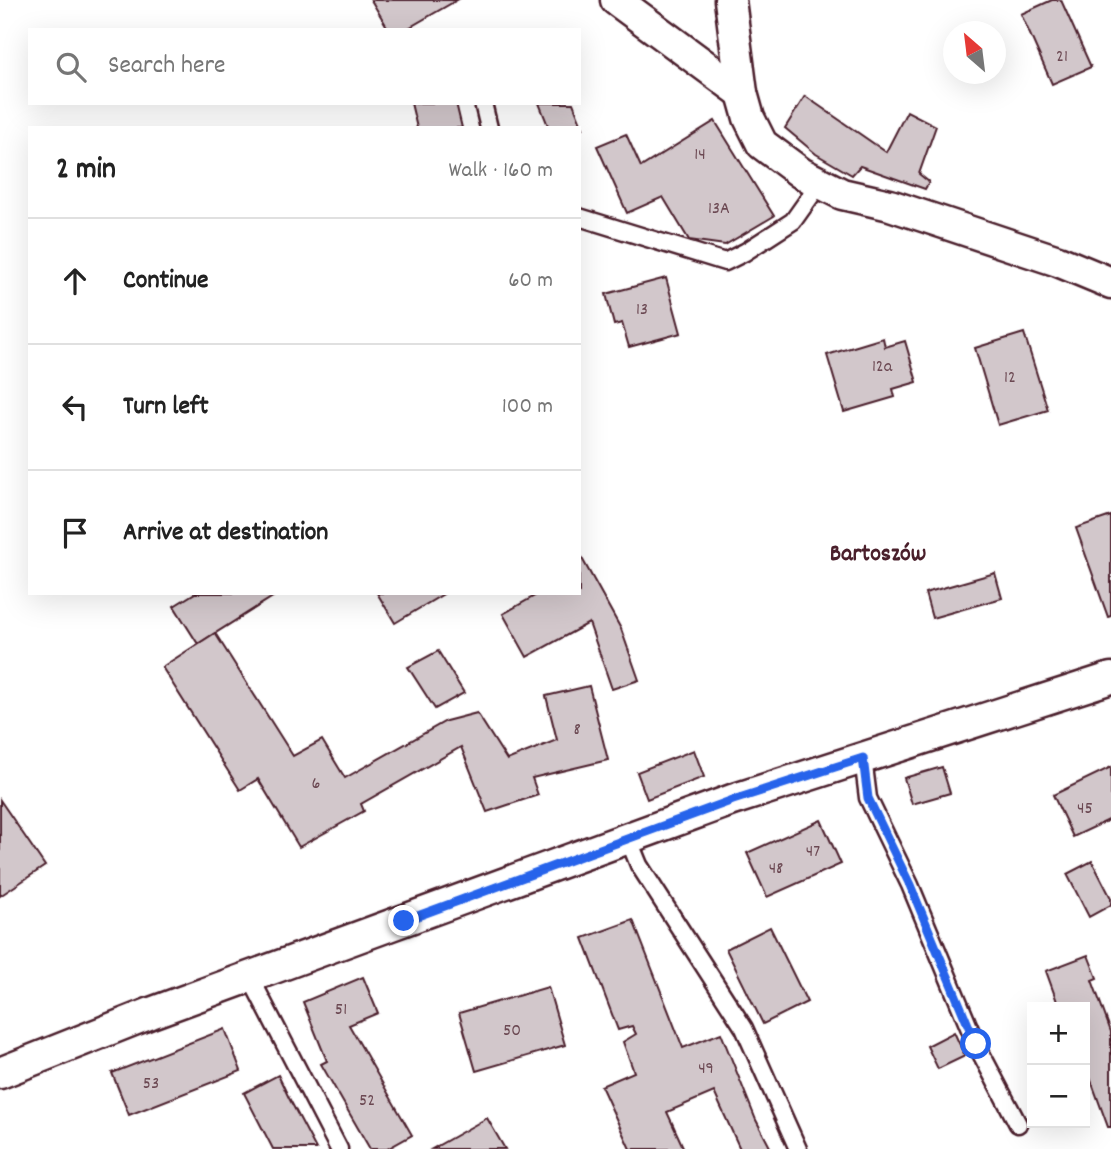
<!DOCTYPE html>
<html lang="en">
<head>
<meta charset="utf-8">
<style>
  body { margin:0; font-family:Dekko,sans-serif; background:#f6f6f6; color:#222 }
  .controls { position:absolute; right:21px; bottom:21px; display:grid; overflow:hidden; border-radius:0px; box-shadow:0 7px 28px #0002 }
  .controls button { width:63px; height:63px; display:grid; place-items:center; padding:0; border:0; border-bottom:2px solid #e0e0e0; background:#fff; color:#222; font:35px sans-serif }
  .compass { position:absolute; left:943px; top:21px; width:63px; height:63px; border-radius:50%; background:#fff; box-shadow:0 7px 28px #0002; rotate:332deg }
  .stop { position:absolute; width:21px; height:21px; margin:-16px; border:5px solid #2563eb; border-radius:50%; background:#fff }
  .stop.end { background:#2563eb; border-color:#fff; box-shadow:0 2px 7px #0008 }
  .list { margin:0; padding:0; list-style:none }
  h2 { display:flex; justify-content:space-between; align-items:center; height:91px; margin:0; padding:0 28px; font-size:30px }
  h2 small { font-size:23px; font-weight:400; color:#767676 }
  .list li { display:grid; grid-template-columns:46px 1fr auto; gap:21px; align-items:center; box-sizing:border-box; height:126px; padding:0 28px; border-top:2px solid #e0e0e0 }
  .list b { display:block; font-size:26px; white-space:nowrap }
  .list em { font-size:23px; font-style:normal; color:#767676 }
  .icon { flex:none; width:38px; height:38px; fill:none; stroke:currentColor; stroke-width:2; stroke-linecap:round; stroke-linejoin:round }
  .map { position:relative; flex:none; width:1111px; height:1149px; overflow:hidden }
  .search { position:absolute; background:#fff; box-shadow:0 7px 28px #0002; left:28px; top:28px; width:553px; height:77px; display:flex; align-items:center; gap:18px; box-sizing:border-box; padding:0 24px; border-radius:0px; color:#767676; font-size:26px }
  .panel { position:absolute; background:#fff; box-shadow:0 7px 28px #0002; left:28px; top:126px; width:553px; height:469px; border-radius:0px }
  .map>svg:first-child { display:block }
  .building { fill:#d2c7cb; stroke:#4a1f2b; stroke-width:2 }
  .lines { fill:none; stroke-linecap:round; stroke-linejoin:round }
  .service-casing { stroke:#4a1f2b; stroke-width:21 }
  .minor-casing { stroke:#4a1f2b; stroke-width:35 }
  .service { stroke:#fff; stroke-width:16 }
  .minor { stroke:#fff; stroke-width:30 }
  .route { stroke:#2563eb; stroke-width:9 }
  .labels { text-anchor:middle; stroke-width:7; stroke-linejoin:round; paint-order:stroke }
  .number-label { font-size:18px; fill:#6c4953 }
  .quarter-label { font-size:24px; font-weight:bold; fill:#4a1f2b; stroke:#fff }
</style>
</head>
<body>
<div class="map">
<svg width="1111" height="1149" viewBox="0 0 1111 1149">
  <rect width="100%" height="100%" fill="#fff"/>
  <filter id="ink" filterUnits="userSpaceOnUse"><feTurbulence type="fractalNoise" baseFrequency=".0143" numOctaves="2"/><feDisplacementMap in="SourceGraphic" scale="14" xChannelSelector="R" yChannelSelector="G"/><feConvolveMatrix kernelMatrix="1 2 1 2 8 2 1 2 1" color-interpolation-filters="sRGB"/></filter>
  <g filter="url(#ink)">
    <g class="building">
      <path d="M371,0H457L405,30H389Z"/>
      <path d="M1052,0H1061L1091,67L1052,84L1021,14Z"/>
      <path d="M805,96L886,152L907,111L936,126L919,174L929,182L925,189L860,166L852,175L816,154L785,128Z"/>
      <path d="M411,103H456L462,128H417Z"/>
      <path d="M539,103H573L583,128H549Z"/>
      <path d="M715,121L774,216L725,245L689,240L663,197L627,213L597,146L626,134L641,167Z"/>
      <path d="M666,278L681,333L629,347L622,323L614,325L606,294Z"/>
      <path d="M1024,333L1048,410L998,425L975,348Z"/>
      <path d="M883,338L885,347L905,341L917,382L893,389L895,397L844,412L827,355Z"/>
      <path d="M1111,516V616L1108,617L1076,528Z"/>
      <path d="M579,553L621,629L639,680L612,689L589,623L527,657L503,614L540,593H579Z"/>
      <path d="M995,573L1002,598L932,618L925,593Z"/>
      <path d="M195,593H279L198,644L174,606Z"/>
      <path d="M377,593H445L395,623Z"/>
      <path d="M215,633L293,756L322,740L345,778L446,721L477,713L507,760L557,740L546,696L589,686L608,760L532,778L538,795L487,812L461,747L361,804L364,811L299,847L258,779L240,790L162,667Z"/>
      <path d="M438,651L464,693L435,709L408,667Z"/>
      <path d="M694,750L704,777L647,799L637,772Z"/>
      <path d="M942,767L950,793L912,804L904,778Z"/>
      <path d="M1111,767V819L1073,837L1053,795Z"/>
      <path d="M0,800L45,866L0,896Z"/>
      <path d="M821,820L841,864L767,897L747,853Z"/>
      <path d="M1092,861L1111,898V905L1089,917L1067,874Z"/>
      <path d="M633,920L683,1048L721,1033L756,1120L771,1149H740L714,1092L667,1112L684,1149H630L601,1086L634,1072L623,1042L636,1034L632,1026L618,1030L583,938Z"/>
      <path d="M770,927L807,1002L763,1024L726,949Z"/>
      <path d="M1088,955L1097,978L1092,980L1111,1032V1127H1108L1085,1064V1007H1059L1046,971Z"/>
      <path d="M363,977L378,1013L349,1025L412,1135L387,1149H370L321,1064L327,1061L303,1002Z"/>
      <path d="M548,987L565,1045L476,1071L459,1013Z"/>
      <path d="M225,1029L241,1071L129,1115L112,1073Z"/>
      <path d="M954,1032L965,1056L938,1069L927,1046Z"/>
      <path d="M278,1075L289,1098L316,1149H273L244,1093Z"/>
      <path d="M487,1118L505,1149H432Z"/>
    </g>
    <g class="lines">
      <defs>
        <g id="service">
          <path d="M483,103L489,128"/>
          <path d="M579,217L725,262L745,252L793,221L820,183"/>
          <path d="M863,758L868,798L910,885L976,1044L1018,1124"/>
          <path d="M628,838L639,865L744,1028L798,1149"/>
          <path d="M250,977L339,1149"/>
        </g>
        <g id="minor">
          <path d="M616,0L742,93"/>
          <path d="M730,0L742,93L749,118L762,144L801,173L842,194L890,205L1058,261L1111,283"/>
          <path d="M0,1073L151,1013L732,800L1111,678"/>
        </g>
      </defs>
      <use href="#service" class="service-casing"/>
      <use href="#minor" class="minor-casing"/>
      <use href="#service" class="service"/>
      <use href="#minor" class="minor"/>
    </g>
  </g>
  <g class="lines" filter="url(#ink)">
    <path class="route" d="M404,921L733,800L863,758L868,798L910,885L976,1044"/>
  </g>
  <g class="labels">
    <g class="number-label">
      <text x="1062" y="61">21</text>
      <text x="700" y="159">14</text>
      <text x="719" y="213">13A</text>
      <text x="642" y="314">13</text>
      <text x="882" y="371">12a</text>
      <text x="1010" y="382">12</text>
      <text x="577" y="734">8</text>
      <text x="316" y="788">6</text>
      <text x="1085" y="813">45</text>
      <text x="813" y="856">47</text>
      <text x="776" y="873">48</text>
      <text x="341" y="1014">51</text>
      <text x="512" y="1035">50</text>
      <text x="706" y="1073">49</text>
      <text x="151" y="1088">53</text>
      <text x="367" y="1105">52</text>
    </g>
    <g class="quarter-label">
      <text x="878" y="560">Bartoszów</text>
    </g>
  </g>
</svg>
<div class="controls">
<button>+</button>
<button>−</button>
</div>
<svg class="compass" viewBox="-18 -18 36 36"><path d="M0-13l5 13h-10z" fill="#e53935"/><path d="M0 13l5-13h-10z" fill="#767676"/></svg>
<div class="stop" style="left:976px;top:1044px"></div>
<div class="stop end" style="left:404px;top:921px"></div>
<div class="search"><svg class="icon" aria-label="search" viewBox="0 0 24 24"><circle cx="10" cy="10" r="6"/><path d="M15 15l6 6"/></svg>Search here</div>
<section class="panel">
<h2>2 min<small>Walk · 160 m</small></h2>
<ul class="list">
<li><svg class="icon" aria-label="ahead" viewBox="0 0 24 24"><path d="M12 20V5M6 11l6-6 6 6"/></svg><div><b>Continue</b></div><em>60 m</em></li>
<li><svg class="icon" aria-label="left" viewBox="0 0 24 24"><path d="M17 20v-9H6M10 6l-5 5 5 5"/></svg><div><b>Turn left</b></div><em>100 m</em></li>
<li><svg class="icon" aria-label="arrive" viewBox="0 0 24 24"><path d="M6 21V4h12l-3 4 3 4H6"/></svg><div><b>Arrive at destination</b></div></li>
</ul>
</section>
</div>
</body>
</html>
